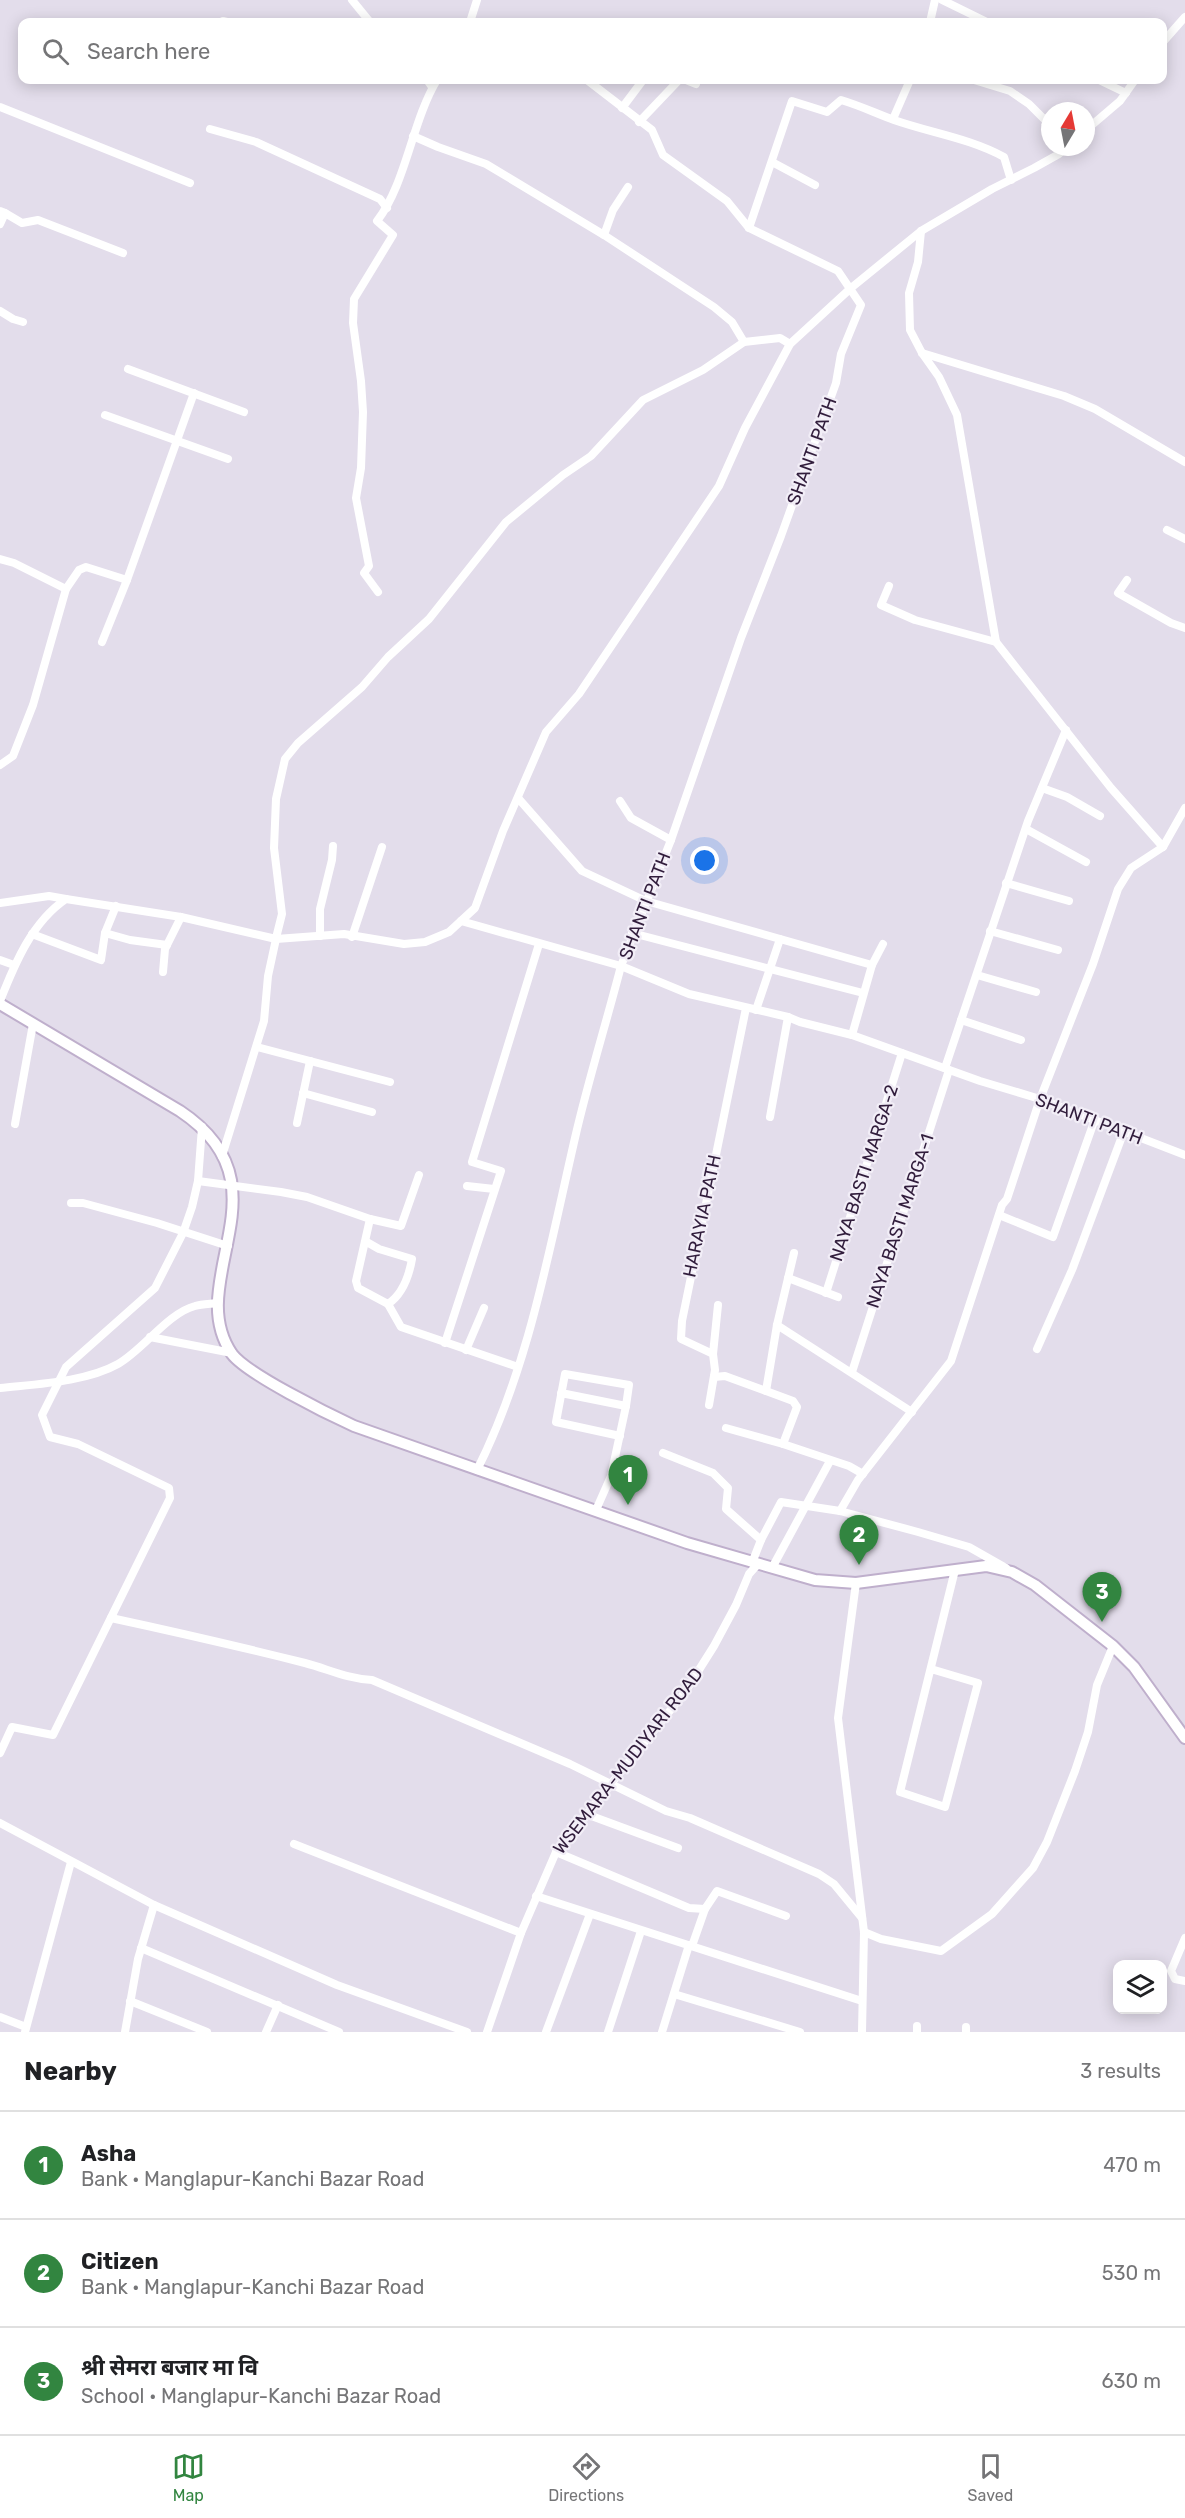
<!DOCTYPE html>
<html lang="en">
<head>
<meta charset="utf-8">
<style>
  body { margin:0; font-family:Rubik,"Noto Sans Devanagari",sans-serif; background:#f6f6f6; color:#202124 }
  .controls { position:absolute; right:18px; bottom:18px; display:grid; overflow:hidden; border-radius:12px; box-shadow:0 3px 15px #0003 }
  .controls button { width:54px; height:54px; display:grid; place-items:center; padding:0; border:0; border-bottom:2px solid #e0e0e0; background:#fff; color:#202124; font:30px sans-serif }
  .compass { position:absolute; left:1041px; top:102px; width:54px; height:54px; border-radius:50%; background:#fff; box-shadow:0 3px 15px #0003; rotate:10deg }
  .you { position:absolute; left:705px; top:861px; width:21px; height:21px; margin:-15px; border:4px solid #fff; border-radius:50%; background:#1a73e8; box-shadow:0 0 0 9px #1a73e833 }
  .badge { display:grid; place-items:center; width:39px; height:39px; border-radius:50%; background:#328540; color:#fff; font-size:20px; font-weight:700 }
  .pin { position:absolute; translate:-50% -50px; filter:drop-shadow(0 2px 3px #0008) }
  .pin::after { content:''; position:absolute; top:32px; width:21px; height:18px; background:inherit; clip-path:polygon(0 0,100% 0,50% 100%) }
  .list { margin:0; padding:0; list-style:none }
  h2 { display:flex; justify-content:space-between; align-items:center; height:78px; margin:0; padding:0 24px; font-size:26px }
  h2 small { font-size:20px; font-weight:400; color:#757577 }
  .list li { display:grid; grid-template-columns:39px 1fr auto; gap:18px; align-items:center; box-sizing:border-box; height:108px; padding:0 24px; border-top:2px solid #e0e0e0 }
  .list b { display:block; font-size:22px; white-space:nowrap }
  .list p { margin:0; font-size:20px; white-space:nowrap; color:#757577 }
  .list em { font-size:20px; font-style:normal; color:#757577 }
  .icon { flex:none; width:33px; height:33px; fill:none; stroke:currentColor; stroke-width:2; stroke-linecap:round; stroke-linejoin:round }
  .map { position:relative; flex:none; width:1185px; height:2032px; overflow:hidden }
  .search { position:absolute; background:#fff; box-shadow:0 3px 15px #0003; left:18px; right:18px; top:18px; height:66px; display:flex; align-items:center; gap:15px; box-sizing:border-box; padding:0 21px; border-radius:12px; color:#757577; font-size:22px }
  .sheet { height:402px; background:#fff }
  nav { display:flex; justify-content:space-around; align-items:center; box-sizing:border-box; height:84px; border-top:2px solid #e0e0e0; background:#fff; font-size:16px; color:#757577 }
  nav a { display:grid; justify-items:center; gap:3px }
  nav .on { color:#328540 }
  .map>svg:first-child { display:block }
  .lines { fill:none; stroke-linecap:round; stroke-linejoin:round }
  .secondary-casing { stroke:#bfafcc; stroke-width:14 }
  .street { stroke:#fff; stroke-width:8 }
  .secondary { stroke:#fff; stroke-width:10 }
  .labels { text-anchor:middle; stroke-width:4.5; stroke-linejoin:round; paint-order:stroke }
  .street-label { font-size:18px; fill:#311d3c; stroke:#f2eef7 }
</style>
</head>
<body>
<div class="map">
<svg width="1185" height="2032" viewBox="0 0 1185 2032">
  <rect width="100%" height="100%" fill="#e3ddeb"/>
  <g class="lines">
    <defs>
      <path id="secondary" d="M0,1004L180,1111C293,1186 181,1280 232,1354C247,1374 328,1414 354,1426L687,1543L815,1580L856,1583L986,1566L1012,1572L1035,1585L1113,1646L1134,1667L1185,1738"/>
    </defs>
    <use href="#secondary" class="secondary-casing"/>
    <g class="street">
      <path d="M352,0L370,22"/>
      <path d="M942,0L987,22"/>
      <path d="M223,21L227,22"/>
      <path d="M470,22L477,0"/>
      <path d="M930,22L935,0"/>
      <path d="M1162,43L1185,17"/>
      <path d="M427,80L432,87"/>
      <path d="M587,80L652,130L663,155L727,201L749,228L838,271L861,305L841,354L836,383L781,536L741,638L671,840L621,966L689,994L788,1017L800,1022L852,1035L980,1081L1040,1099L1185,1155"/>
      <path d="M686,80L696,84"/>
      <path d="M974,80L1010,91L1029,104L1050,125"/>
      <path d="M1099,80L1126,93"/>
      <path d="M0,107L190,183"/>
      <path d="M622,108L643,80"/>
      <path d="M893,119L910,80"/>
      <path d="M639,122L679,80"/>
      <path d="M210,129L256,142L380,199L387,208"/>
      <path d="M1086,130L1120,101L1135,80"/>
      <path d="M413,136L438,147L486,164L604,235L714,307L732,322L744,342"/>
      <path d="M772,162L815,185"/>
      <path d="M0,211L5,213L0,224"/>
      <path d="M5,213L22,223L38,220L123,253"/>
      <path d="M749,228L792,101L827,112L841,100C861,106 875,113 894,120C931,133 969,138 1004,157L1011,180"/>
      <path d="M921,231L918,262L909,293L910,330L922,353L939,377L957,415L996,642L1111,788L1163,847"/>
      <path d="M604,235L613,210L628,187"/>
      <path d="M0,311L13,319L23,322"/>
      <path d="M922,353L1064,396L1095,409L1185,462"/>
      <path d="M128,369L244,412"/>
      <path d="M105,415L228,459"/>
      <path d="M1167,530L1185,539"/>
      <path d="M0,559L14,563L66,589L79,570L86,567L127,580"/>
      <path d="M1127,580L1118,593L1171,623L1185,628"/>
      <path d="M889,586L881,605L915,620L996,642"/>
      <path d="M378,592L364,573L369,566L356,498L361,468L363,412L361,381L353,323L354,299L393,235L377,221C406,184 412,121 437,80"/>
      <path d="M102,642L127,580L194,393"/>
      <path d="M0,765L13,756L33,705L66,589"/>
      <path d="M1042,788L1067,797L1100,816"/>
      <path d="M518,798L582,871L646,901L872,965"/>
      <path d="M620,801L631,818L671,840"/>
      <path d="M1026,829L1086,862"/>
      <path d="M1006,883L1069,901"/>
      <path d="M0,903L49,896L66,899"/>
      <path d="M461,921L621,966C606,1024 588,1081 575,1138C549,1250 529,1367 477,1470"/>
      <path d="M990,931L1058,950"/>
      <path d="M105,933L130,940L167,945"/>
      <path d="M632,933L863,993"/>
      <path d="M32,934L101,960L105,933L116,906"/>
      <path d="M320,936V909L332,860L333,846"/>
      <path d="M352,937L382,847"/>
      <path d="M276,938L282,914L274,848L276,799L285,759L298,743L362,687L388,657L429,619L506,522L563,475L591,456L643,400L703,370L744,342L780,338L790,344"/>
      <path d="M0,960L14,965"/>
      <path d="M163,972L165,949L181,917"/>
      <path d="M977,975L1036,992"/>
      <path d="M0,1001C15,963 32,922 66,899L181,917L276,939L344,934L404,944L425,942L449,932L475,908L503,831L546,732L579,694L719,486L745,428L790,344L851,288L921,231L992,189L1034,168L1059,154L1066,147"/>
      <path d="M756,1010L780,939"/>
      <path d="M961,1020L1021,1040"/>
      <path d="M852,1035L872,965L883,944"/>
      <path d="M257,1047L390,1082"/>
      <path d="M945,1068L1028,821L1066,730"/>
      <path d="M303,1093L372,1112"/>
      <path d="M770,1117L788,1017"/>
      <path d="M297,1123L310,1061"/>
      <path d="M15,1124L33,1024"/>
      <path d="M222,1156L264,1021L268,976L276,939"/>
      <path d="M198,1181L281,1192L307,1197L370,1219L401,1226L419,1175"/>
      <path d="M467,1186L494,1189"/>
      <path d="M71,1203H83L157,1223L228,1246"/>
      <path d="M999,1215L1053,1237L1095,1119"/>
      <path d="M365,1241L379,1249L412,1259C409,1276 403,1294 388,1304L358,1288L356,1281L370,1219"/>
      <path d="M788,1278L838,1297"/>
      <path d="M826,1293L902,1053"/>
      <path d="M388,1304L401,1327L518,1367"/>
      <path d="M777,1325L912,1412"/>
      <path d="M150,1337L232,1353"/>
      <path d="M445,1343L501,1171L472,1162L539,944"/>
      <path d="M1037,1349L1072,1270L1124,1131"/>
      <path d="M466,1350L484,1308"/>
      <path d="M713,1354L718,1305"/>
      <path d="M852,1372L949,1070"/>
      <path d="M714,1377L725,1376L793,1401L797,1407L783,1444L849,1466L863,1474"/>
      <path d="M0,1388C36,1384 86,1382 118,1364C143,1350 168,1313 195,1306C202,1304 211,1304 218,1303"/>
      <path d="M766,1391L777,1325L794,1253"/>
      <path d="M561,1393L626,1406L629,1385L565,1374L556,1422L620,1436"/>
      <path d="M709,1405L715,1370L713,1354L681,1339L682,1321L746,1008"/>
      <path d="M726,1428L783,1444"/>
      <path d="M663,1453L713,1473L728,1488L726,1509L761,1540"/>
      <path d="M596,1510L611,1476L626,1406"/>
      <path d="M840,1511L858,1480L951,1361L1002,1205L1007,1199L1040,1099L1093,964L1118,889L1131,868L1163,847L1185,808"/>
      <path d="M752,1563L761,1540L781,1502L840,1511L918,1532L969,1547L1006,1568"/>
      <path d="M772,1568L830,1461"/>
      <path d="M856,1583L838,1718L864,1932L862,2032"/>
      <path d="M111,1618C176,1632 241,1647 305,1663C328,1669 348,1679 372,1680L570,1764L666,1811L690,1818L819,1874L834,1884L862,1918"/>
      <path d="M931,1669L978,1683L945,1807L900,1792L955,1570"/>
      <path d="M0,1753L12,1727L53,1735L170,1498L169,1488L78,1444L50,1437L42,1415L66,1367L155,1288L183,1233L192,1207L198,1181L202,1127"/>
      <path d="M586,1814L678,1848"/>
      <path d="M0,1823L154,1905L337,1985L467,2032"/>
      <path d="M294,1844L521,1933"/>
      <path d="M556,1852L689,1908L705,1909L717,1891L786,1916"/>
      <path d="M536,1896L862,2001"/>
      <path d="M864,1932L881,1939L941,1951L992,1914L1033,1868L1047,1842L1075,1771L1088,1732L1097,1685L1113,1646"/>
      <path d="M1185,1938L1171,1971L1175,1979L1185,1981"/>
      <path d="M692,1946L705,1909"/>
      <path d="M141,1948L339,2032"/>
      <path d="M674,1994L800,2032"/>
      <path d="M130,2001L207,2032"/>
      <path d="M0,2017L26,2027"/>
      <path d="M25,2032L71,1862"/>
      <path d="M125,2032L138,1959L154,1905"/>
      <path d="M266,2032L278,2005"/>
      <path d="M487,2032L521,1933L556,1852L685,1692L714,1646L736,1605L749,1574L757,1565"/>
      <path d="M546,2032L590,1914"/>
      <path d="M608,2032L641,1931"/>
      <path d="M662,2032L689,1945"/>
      <path d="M917,2032V2026"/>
      <path d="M966,2032V2027"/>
    </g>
    <use href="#secondary" class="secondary"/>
  </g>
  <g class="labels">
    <g class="street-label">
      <text transform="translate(812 451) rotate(-70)" y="6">SHANTI PATH</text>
      <text transform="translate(645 906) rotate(-69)" y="6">SHANTI PATH</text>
      <text transform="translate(1089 1119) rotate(21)" y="6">SHANTI PATH</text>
      <text transform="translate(864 1173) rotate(-72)" y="6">NAYA BASTI MARGA-2</text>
      <text transform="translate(702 1216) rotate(-78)" y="6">HARAYIA PATH</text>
      <text transform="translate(900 1221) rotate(-72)" y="6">NAYA BASTI MARGA-1</text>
      <text transform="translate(628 1761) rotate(-52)" y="6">WSEMARA-MUDIYARI ROAD</text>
    </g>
  </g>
</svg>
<div class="controls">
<button><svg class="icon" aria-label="layers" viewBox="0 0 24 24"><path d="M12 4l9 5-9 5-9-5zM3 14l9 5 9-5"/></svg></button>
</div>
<svg class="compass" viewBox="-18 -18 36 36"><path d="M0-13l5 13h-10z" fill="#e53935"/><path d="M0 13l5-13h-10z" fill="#757577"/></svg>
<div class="you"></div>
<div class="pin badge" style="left:628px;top:1505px">1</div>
<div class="pin badge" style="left:859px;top:1565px">2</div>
<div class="pin badge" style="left:1102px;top:1622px">3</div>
<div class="search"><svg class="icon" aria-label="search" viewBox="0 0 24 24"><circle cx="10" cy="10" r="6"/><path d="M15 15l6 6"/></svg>Search here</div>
</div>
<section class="sheet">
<h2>Nearby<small>3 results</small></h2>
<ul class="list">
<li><span class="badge">1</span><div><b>Asha</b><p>Bank · Manglapur-Kanchi Bazar Road</p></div><em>470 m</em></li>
<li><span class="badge">2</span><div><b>Citizen</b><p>Bank · Manglapur-Kanchi Bazar Road</p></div><em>530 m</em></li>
<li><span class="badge">3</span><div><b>श्री सेमरा बजार मा वि</b><p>School · Manglapur-Kanchi Bazar Road</p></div><em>630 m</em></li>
</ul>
</section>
<nav>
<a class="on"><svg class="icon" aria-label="map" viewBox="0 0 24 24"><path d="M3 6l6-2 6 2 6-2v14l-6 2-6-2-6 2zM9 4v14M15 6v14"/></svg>Map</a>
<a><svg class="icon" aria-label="directions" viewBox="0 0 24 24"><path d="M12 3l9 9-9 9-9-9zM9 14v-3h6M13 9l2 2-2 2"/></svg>Directions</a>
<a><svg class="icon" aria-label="saved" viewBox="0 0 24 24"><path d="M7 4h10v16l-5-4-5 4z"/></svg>Saved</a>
</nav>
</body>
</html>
